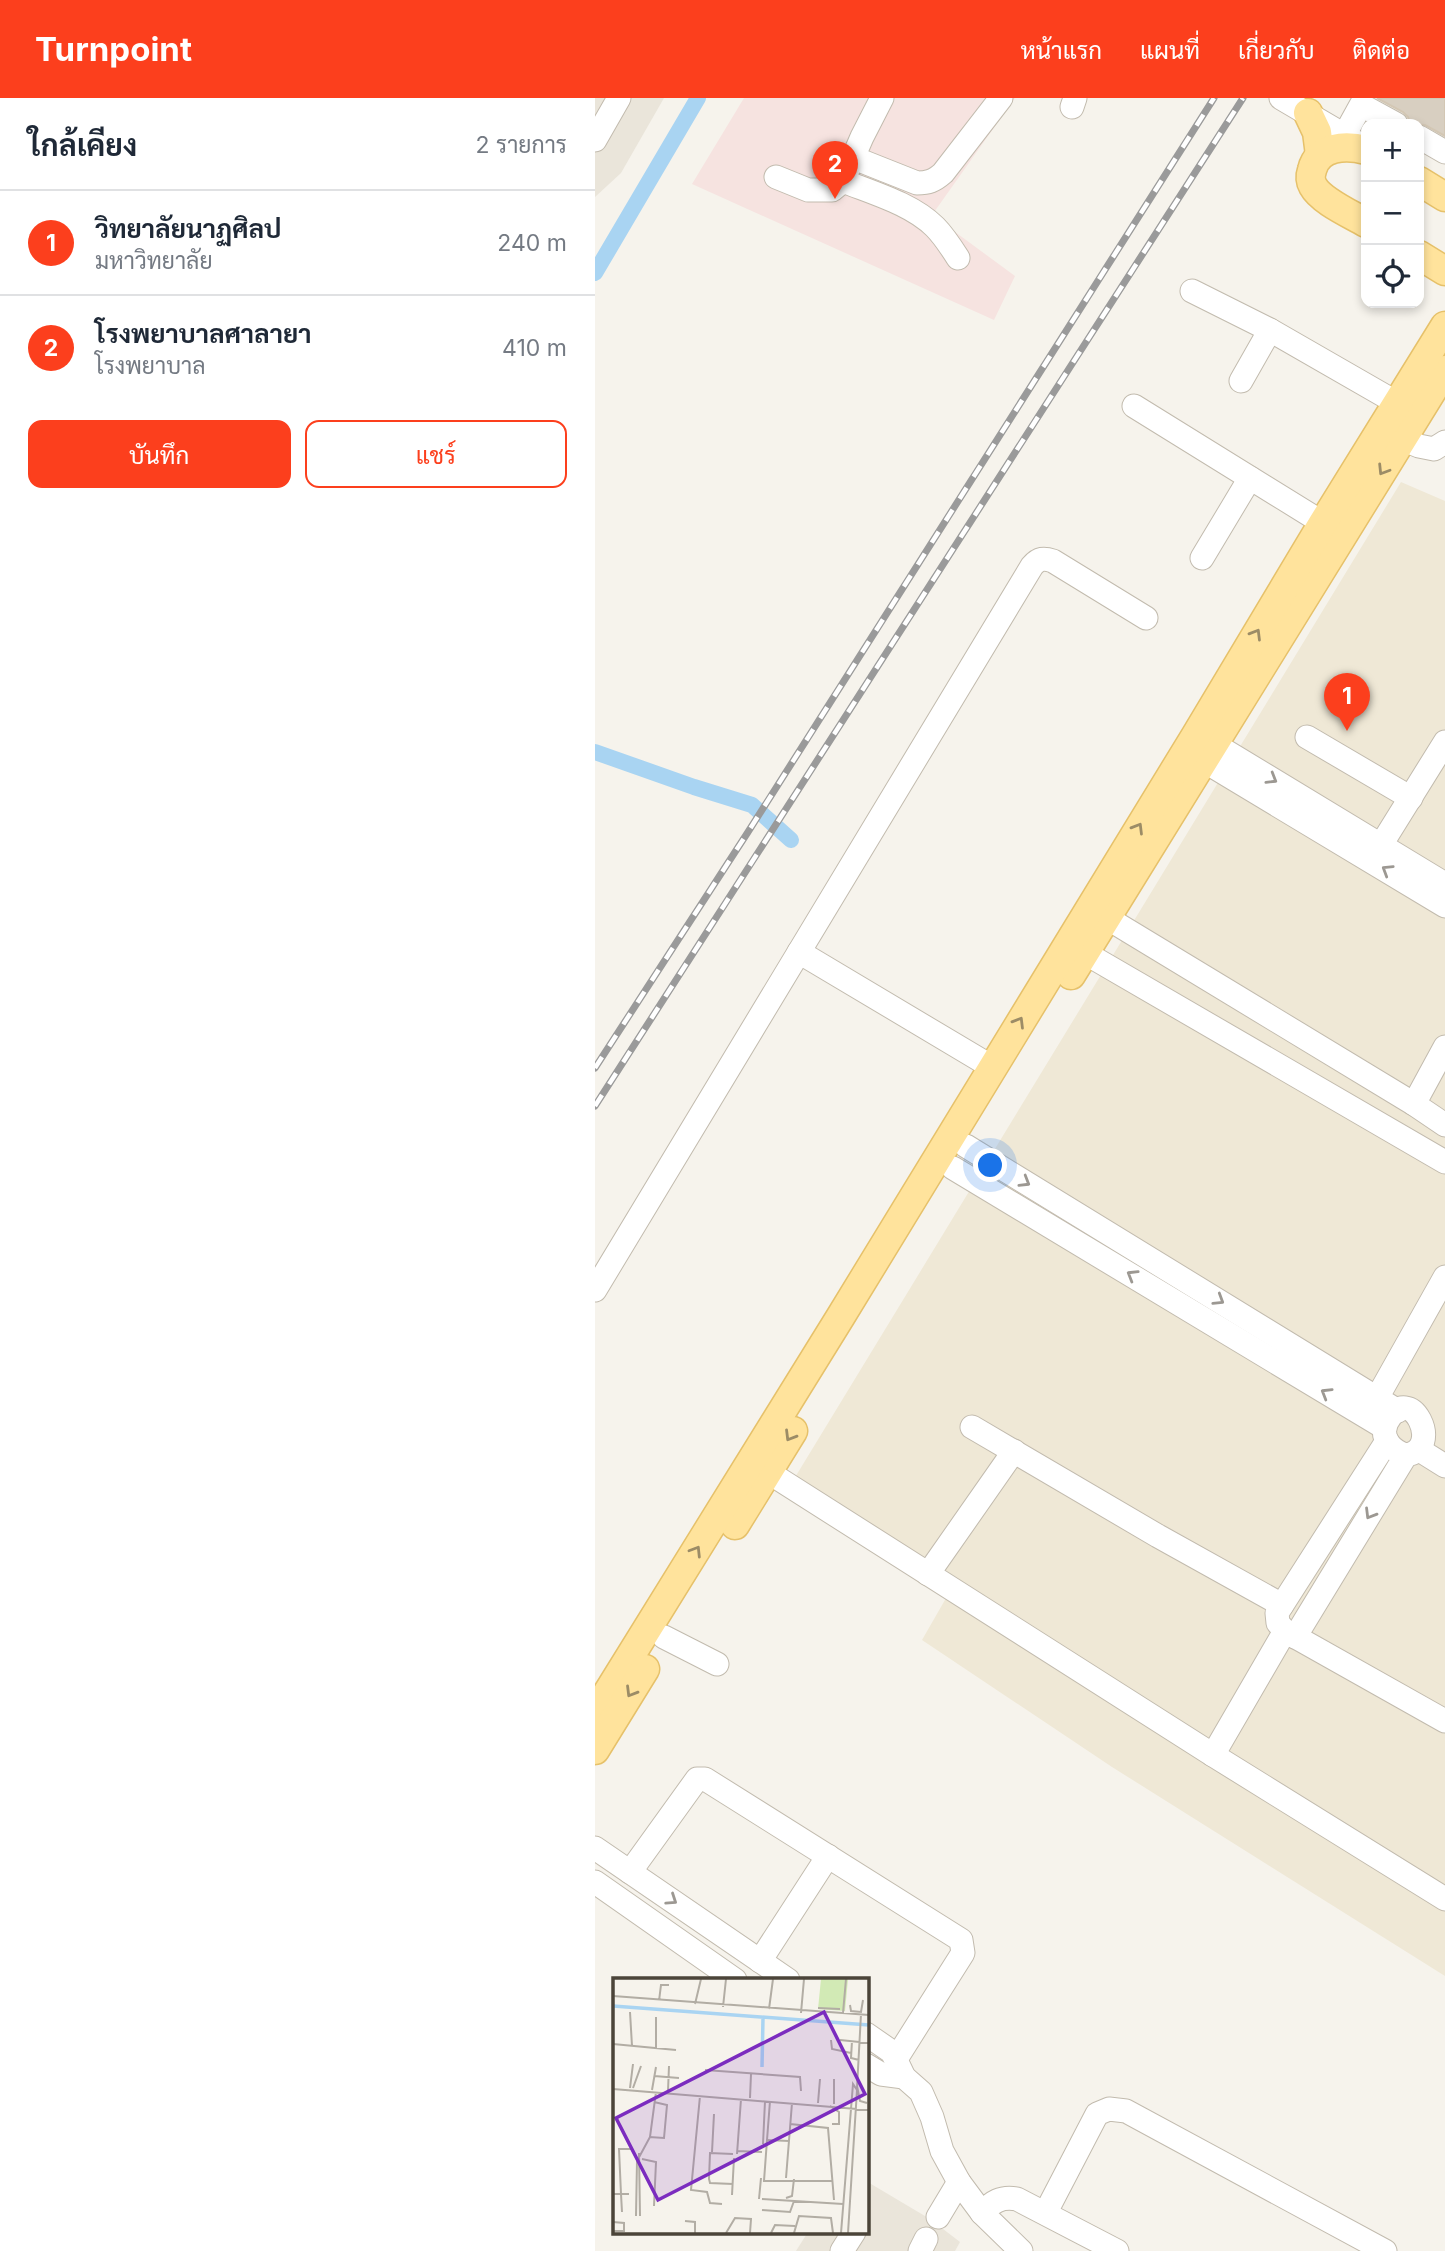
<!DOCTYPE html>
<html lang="th">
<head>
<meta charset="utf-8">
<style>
  body { margin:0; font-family:Inter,Sarabun,sans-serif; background:#f6f6f7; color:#1f2937 }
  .controls { position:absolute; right:21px; top:21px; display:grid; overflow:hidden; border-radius:14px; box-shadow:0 4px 10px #0003 }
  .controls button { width:63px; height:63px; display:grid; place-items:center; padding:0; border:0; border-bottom:2px solid #e0e1e3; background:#fff; color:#1f2937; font:35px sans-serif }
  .you { position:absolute; left:396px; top:1068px; width:24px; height:24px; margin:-18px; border:5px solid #fff; border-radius:50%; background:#1a73e8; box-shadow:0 0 0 10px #1a73e833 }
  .badge { display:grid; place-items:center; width:46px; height:46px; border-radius:50%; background:#fc3f1d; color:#fff; font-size:23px; font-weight:700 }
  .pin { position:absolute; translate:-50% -58px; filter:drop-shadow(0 2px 4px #0008) }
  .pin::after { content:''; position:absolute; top:37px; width:24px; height:21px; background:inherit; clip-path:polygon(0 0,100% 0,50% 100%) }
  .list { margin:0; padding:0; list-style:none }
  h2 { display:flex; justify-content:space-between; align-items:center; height:91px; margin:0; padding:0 28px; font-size:30px }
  h2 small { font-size:23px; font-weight:400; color:#747a83 }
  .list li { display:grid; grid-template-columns:46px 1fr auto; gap:21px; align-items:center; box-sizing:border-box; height:105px; padding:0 28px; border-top:2px solid #e0e1e3 }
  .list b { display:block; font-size:26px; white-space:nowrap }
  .list p { margin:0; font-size:23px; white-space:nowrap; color:#747a83 }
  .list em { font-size:23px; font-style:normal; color:#747a83 }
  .actions { display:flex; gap:14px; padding:21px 28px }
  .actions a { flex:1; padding:16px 0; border:2px solid #fc3f1d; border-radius:14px; text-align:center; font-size:24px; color:#fc3f1d }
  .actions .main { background:#fc3f1d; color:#fff }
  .icon { flex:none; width:38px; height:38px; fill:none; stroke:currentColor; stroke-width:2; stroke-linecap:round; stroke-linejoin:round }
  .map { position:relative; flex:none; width:850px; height:2153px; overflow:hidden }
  header { display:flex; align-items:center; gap:42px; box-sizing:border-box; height:98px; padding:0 35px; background:#fc3f1d; color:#fff }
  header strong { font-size:33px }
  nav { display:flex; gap:38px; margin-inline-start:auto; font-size:24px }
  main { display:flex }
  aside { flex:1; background:#fff }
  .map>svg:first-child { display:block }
  .residential { fill:#eae5da }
  .education { fill:#efe8d6 }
  .medical { fill:#f6e3e0 }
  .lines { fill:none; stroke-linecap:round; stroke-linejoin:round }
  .canal { stroke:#a9d4f2; stroke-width:16 }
  .building { fill:#d8cfc1; stroke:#d3c7b4; stroke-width:2 }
  .minor-casing { stroke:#c2bbae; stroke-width:25 }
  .major-casing { stroke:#e6c16a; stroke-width:31 }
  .minor { stroke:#fff; stroke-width:23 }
  .major { stroke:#ffe39c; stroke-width:28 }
  .rail-casing { stroke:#9a9a9a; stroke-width:7 }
  .rail { stroke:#fff; stroke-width:4.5; stroke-dasharray:13; stroke-linecap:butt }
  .oneway { stroke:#9c8c66 }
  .oneway2 { stroke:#9c9892 }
  .inset-river { fill:none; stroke:#a9d4f2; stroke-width:3.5 }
  .inset-road { fill:none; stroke:#b2ada4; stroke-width:2 }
  .view { fill:#7b2cbf; fill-opacity:0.15; stroke:#7b2cbf; stroke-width:3.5 }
  .inset-edge { fill:none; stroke:#4b4439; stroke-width:3.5 }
</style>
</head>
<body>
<header>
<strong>Turnpoint</strong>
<nav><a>หน้าแรก</a><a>แผนที่</a><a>เกี่ยวกับ</a><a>ติดต่อ</a></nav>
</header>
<main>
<aside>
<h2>ใกล้เคียง<small>2 รายการ</small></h2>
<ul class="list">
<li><span class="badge">1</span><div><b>วิทยาลัยนาฏศิลป</b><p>มหาวิทยาลัย</p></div><em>240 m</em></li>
<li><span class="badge">2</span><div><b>โรงพยาบาลศาลายา</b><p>โรงพยาบาล</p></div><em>410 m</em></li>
</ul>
<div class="actions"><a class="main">บันทึก</a><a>แชร์</a></div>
</aside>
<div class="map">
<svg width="850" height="2153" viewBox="0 0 850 2153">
  <rect width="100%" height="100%" fill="#f6f3ec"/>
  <g class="residential">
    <path d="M0,0H69L26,75L0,99Z"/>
    <path d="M271,2083L335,2121L365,2144L360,2153H201L213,2134H271Z"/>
  </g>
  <path class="education" d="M806,384L850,403V1878L517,1669L327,1542L362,1481L199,1381Z"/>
  <path class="medical" d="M149,0H420L337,117L420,178L399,222L97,86Z"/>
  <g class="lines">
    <g class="canal">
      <path d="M0,175L103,0"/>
      <path d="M0,654L99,689L157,707L196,742"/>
    </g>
  </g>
  <path class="building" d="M782,0H850V38L830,27L815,26L813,19L808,14Z"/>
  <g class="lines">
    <defs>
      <g id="minor">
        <path d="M287,0L267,39L248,83C278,95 317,106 340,129C349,138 356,149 363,160"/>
        <path d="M686,0L771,50"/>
        <path d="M477,9L480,0"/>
        <path d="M750,36L766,7L801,26"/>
        <path d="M824,39L850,54"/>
        <path d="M0,42L24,0"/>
        <path d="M259,60L322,85C333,85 339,83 348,75L406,0"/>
        <path d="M181,79L213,92H237L248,83"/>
        <path d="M597,193L675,232L802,305"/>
        <path d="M646,283L675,232"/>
        <path d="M539,308L728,425"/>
        <path d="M807,341L824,348L839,351L850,344"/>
        <path d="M607,460L655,380"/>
        <path d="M712,639L816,700"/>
        <path d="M619,646L850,786"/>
        <path d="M609,663L850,808"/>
        <path d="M786,747L850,644"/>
        <path d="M512,820L819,1006"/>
        <path d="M204,854L397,969"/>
        <path d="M490,855L850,1064"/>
        <path d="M850,949L819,1006L850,1027"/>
        <path d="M371,1048L803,1313"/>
        <path d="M358,1070L790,1330"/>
        <path d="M0,1192L437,468C444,460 449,460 458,463L551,520"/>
        <path d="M782,1300L850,1179"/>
        <path d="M377,1329L563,1438L687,1507"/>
        <path d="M792,1343L682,1515L683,1525L690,1533L850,1623"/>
        <path d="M826,1353L850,1368"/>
        <path d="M173,1374L618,1657L850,1801"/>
        <path d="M333,1476L419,1353"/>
        <path d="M69,1539L122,1566"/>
        <path d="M700,1539L811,1357C850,1352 815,1280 792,1324C784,1340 797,1353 811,1357"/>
        <path d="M618,1657L690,1533"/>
        <path d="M0,1750L193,1882"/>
        <path d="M35,1774L102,1681H110L366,1842L368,1855L301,1961"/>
        <path d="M0,1784L140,1882"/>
        <path d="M165,1863L233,1758"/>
        <path d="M271,1936L297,1954L309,1979L326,1994L337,2019L347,2053L364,2084L387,2115L426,2153"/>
        <path d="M271,1967L286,1976L309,1979"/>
        <path d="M451,2114L502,2016L514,2011L531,2013L790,2153"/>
        <path d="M387,2115C397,2104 406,2098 422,2101L522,2153"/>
        <path d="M343,2119L364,2084"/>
        <path d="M247,2153L259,2134"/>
        <path d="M325,2153L331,2141"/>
      </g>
      <g id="major">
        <path d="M713,15L722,34L725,57"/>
        <path d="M771,52C752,47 723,47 717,72C715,78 715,83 718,88C726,103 756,116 771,125"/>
        <path d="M824,83L850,99"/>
        <path d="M824,157L850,173"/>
        <path d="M476,877L850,272"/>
        <path d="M140,1427L198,1333"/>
        <path d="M0,1615L246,1218L601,637L728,425L850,228"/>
        <path d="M0,1652L50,1571"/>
      </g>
    </defs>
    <use href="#minor" class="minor-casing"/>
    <use href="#major" class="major-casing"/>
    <use href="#minor" class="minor"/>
    <use href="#major" class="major"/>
    <defs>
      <g id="rail">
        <path d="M0,970L153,734L619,0"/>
        <path d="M0,1008L648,0"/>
      </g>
    </defs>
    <use href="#rail" class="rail-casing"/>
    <use href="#rail" class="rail"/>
  </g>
  <defs><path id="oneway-chevron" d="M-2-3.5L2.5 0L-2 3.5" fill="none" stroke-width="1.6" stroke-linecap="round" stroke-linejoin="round" transform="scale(1.75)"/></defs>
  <g class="oneway">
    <use href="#oneway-chevron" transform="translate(788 372) rotate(122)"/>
    <use href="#oneway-chevron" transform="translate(661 536) rotate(-59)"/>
    <use href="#oneway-chevron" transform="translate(543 730) rotate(-59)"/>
    <use href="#oneway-chevron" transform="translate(424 924) rotate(-59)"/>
    <use href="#oneway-chevron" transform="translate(195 1338) rotate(121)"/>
    <use href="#oneway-chevron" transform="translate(101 1453) rotate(-58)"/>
    <use href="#oneway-chevron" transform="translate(36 1594) rotate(121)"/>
  </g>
  <g class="oneway2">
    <use href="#oneway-chevron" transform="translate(677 681) rotate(31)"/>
    <use href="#oneway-chevron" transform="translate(792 772) rotate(-148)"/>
    <use href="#oneway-chevron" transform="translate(430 1084) rotate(31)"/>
    <use href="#oneway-chevron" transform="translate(537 1177) rotate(-149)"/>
    <use href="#oneway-chevron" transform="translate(624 1202) rotate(32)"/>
    <use href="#oneway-chevron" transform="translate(731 1295) rotate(-149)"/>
    <use href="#oneway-chevron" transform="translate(775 1416) rotate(121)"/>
    <use href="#oneway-chevron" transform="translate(77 1802) rotate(34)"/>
  </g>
  <g transform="translate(18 1880)">
    <rect width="256" height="256" fill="#f6f3ec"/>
    <path d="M208,1H235L232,33L205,31Z" fill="#d2eab5"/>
    <path class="inset-river" d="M0,28L256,47M149,89L150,40"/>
    <path class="inset-road" d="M0,18L256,37M46,23L48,7H56M82,26L88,1M237,27L238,33L248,34L250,22M110,29L113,1M205,30L227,31M156,31L160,1M17,34L19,68M188,35L191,1M230,35L233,1M43,39V70M218,62L219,71L238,75M227,62L256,65M239,63L238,80L246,82M0,66L63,72M92,92L187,99L188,113M41,98L66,100M244,108L247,123L254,125M17,110L20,86M20,110L28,88M244,110L248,36M0,111L256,132M39,112L43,89M55,113L56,88M87,118L78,212L94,214L97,225L109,226M137,120L138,96M205,125L207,101M221,126V101M217,128L226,134V146H219M177,146L215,150L221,222M36,159L51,160L54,127L41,124M154,162L157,123M176,163L154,162L151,203H220M150,166L152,123M124,173L149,174M99,174L101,136M26,175L27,238M124,176L128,121M29,181L43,184L41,228M173,200L179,125M120,206L97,205L96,201L97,175L120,176M0,216H8L9,234M16,216H8L6,171H20M119,217L121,180M173,220L179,218L181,201M146,221L148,200M149,221L230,226M149,232L177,234L181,223M23,238L24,183L37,159L43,114M72,243L82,244V255M0,244L11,245V253H0M113,255L122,240L138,241L137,255M158,255L162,247L182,248M181,255L186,238L218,240L220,255M228,255L240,106L244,112L235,255"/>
    <path class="view" d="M211,34L252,116L45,222L3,140Z"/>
    <rect width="256" height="256" class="inset-edge"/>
  </g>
</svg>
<div class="controls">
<button>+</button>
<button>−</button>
<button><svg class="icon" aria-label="locate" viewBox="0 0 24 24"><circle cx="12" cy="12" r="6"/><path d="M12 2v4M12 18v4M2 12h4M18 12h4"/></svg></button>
</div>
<div class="you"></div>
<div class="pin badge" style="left:752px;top:633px">1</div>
<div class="pin badge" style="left:240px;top:101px">2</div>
</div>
</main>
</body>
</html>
